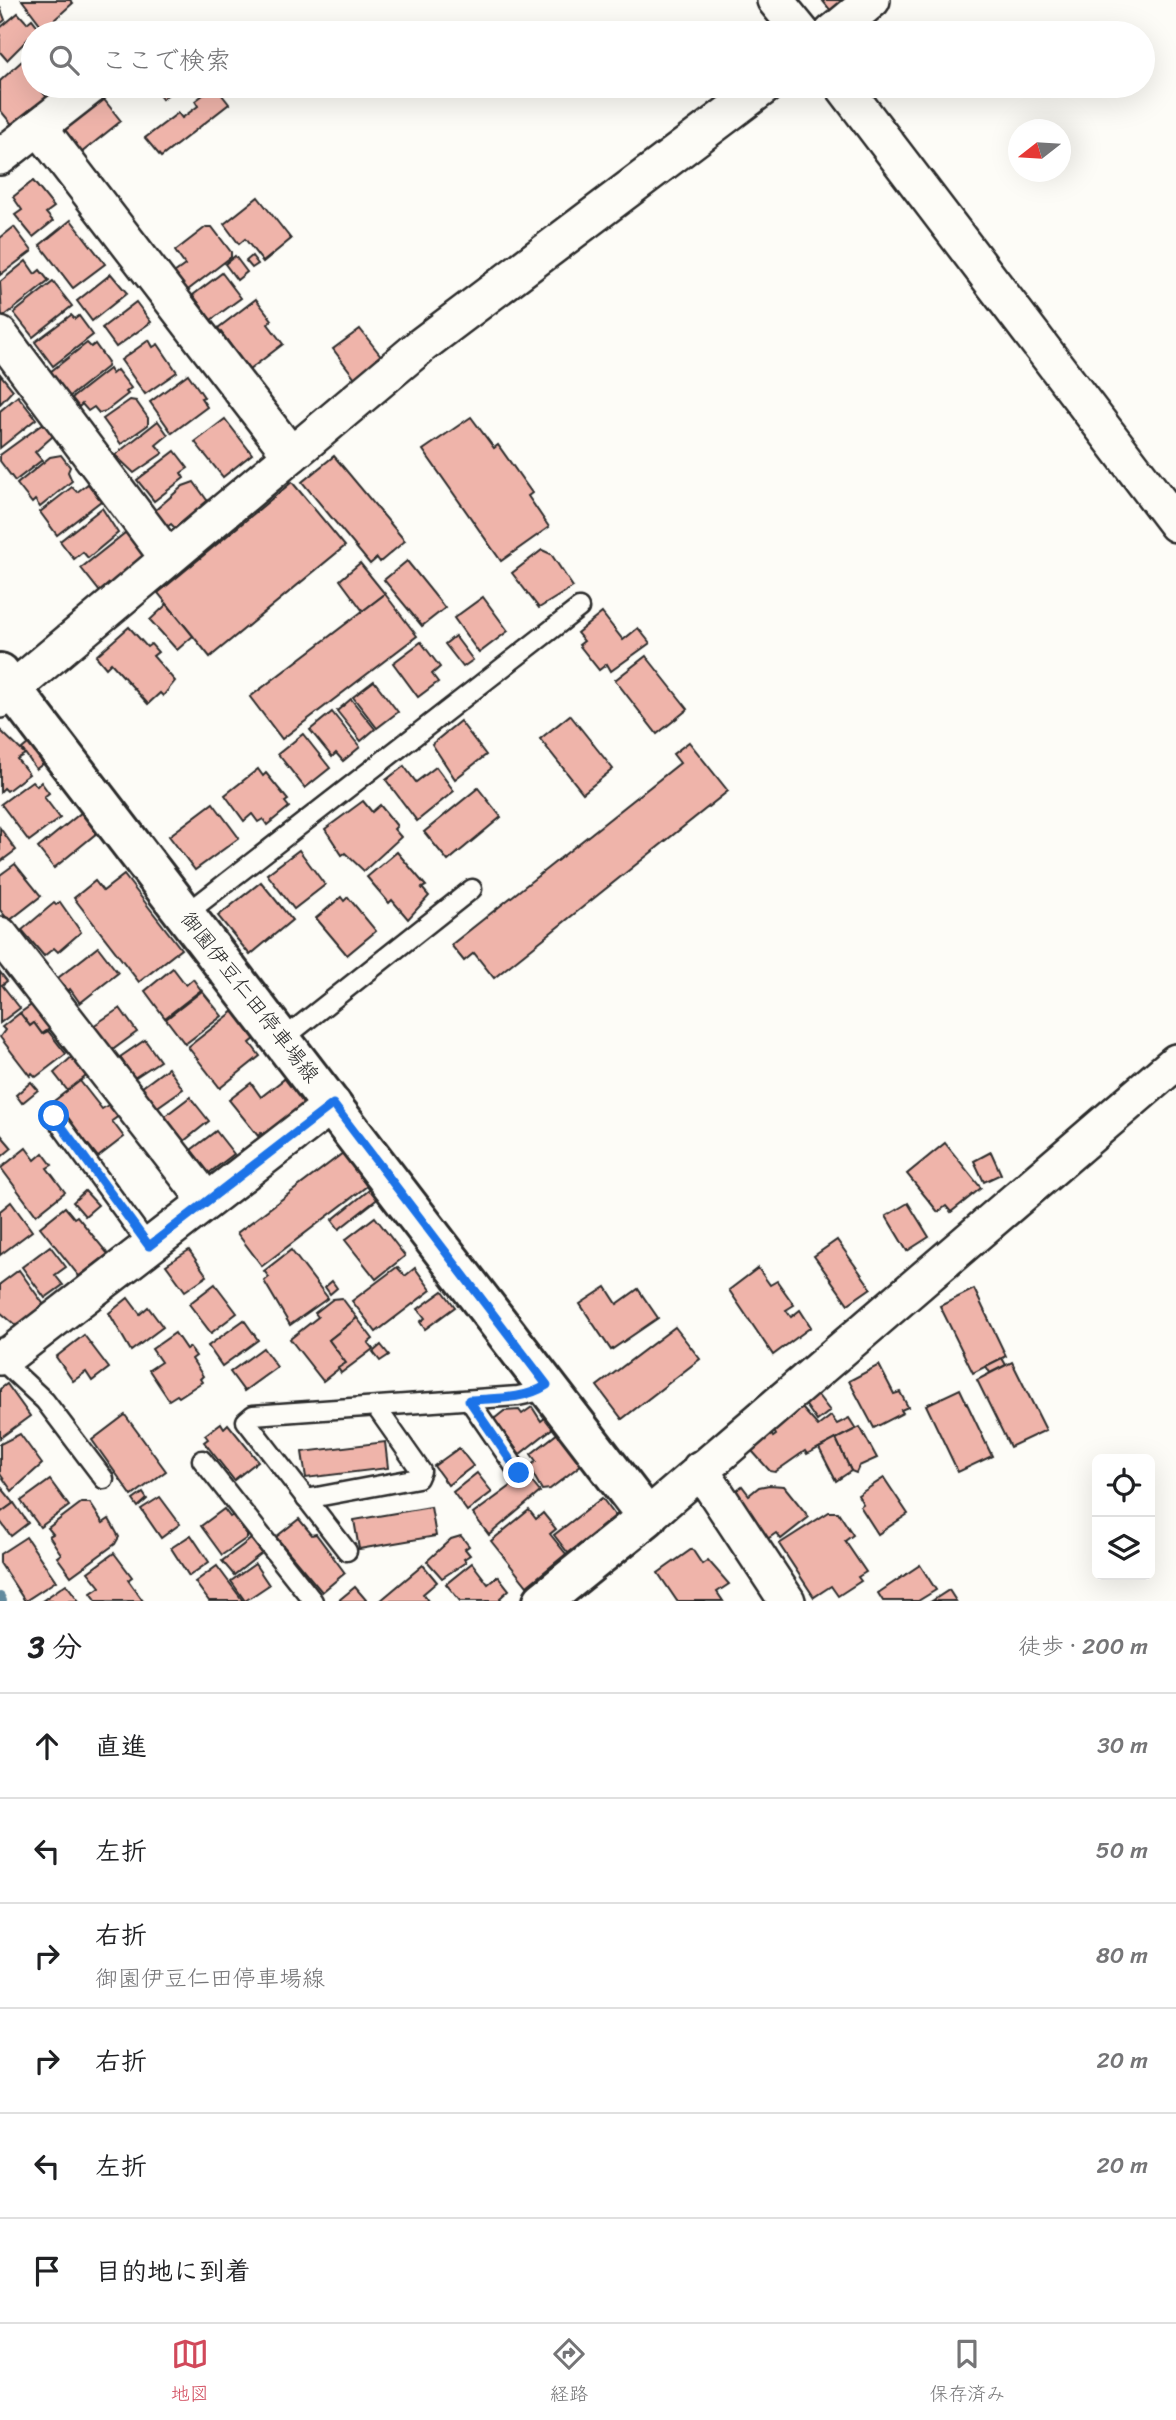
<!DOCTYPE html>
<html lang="ja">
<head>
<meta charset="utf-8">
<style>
  body { margin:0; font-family:Sriracha,"Klee One",sans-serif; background:#f2f2f2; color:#202124 }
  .controls { position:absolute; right:21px; bottom:21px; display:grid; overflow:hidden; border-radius:10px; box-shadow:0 7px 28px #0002 }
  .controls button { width:63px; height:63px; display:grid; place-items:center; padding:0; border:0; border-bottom:2px solid #e0e0e0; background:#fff; color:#202124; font:35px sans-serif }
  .compass { position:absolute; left:1008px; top:119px; width:63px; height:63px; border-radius:50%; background:#fff; box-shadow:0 7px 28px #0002; rotate:253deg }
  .stop { position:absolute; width:21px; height:21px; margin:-16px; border:5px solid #1a73e8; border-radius:50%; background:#fff }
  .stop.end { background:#1a73e8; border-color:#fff; box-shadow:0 2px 7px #0008 }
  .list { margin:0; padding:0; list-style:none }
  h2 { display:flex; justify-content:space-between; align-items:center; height:91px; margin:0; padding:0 28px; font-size:30px }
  h2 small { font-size:23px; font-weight:400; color:#757577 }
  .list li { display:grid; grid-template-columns:46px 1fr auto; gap:21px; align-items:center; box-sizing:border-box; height:105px; padding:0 28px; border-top:2px solid #e0e0e0 }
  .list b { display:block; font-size:26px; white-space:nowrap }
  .list p { margin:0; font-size:23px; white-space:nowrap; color:#757577 }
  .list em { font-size:23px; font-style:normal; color:#757577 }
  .icon { flex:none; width:38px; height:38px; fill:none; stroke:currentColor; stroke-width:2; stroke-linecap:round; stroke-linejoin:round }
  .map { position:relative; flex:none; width:1176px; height:1601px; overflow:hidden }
  .search { position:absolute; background:#fff; box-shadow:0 7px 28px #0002; left:21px; right:21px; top:21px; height:77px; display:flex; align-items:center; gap:18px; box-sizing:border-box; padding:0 24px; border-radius:38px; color:#757577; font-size:26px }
  .sheet { height:721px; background:#fff }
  nav { display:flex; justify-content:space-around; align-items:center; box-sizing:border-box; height:98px; border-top:2px solid #e0e0e0; background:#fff; font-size:19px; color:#757577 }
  nav a { display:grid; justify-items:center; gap:4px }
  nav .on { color:#d1495b }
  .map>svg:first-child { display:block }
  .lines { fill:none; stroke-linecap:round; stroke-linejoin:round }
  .stream { stroke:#648b9e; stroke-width:10 }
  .building { fill:#efb4aa; stroke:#2b2b2b; stroke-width:2 }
  .service-casing { stroke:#2b2b2b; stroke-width:23 }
  .minor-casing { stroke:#2b2b2b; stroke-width:40 }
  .secondary-casing { stroke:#2b2b2b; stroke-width:44 }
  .service { stroke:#fdfcf7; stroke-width:18 }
  .minor { stroke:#fdfcf7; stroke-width:35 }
  .secondary { stroke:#fdfcf7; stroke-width:38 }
  .route { stroke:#1a73e8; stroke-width:9 }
  .labels { text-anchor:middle; stroke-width:5; stroke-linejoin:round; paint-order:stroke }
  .street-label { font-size:21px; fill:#2b2b2b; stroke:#fdfcf7 }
</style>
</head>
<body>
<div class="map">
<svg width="1176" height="1601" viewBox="0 0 1176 1601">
  <rect width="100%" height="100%" fill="#fdfcf7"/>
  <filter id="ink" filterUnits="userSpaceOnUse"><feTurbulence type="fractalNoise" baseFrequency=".0143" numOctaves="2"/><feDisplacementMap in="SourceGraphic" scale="14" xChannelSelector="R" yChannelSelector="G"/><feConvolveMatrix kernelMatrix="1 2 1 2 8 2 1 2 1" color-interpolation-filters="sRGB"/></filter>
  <g filter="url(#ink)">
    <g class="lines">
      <path class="stream" d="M0,1597L2,1601"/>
    </g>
    <g class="building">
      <path d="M22,0H70L73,3L44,29Z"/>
      <path d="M822,0H845L831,11Z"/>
      <path d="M0,7L5,20L0,24Z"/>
      <path d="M18,13L27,23L32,19L39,28L7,60L0,52V28Z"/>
      <path d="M67,24L74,33H56Z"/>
      <path d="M33,51V86H38L48,99L14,127L0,110V81Z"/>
      <path d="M152,86H179L162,99Z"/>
      <path d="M215,86L229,104L161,157L145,138L178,113L182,118L198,106L195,101Z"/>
      <path d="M102,97L121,121L81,153L62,128Z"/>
      <path d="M33,181L54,207L46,213L53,221L33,237L15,215L22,210L13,197Z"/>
      <path d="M258,197L291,239L263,262L245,239L239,244L224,224Z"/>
      <path d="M71,220L105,264L73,288L40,245Z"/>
      <path d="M14,227L32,251L0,275V238Z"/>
      <path d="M206,227H212L231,252V257L184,293L171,275L185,265L175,251Z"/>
      <path d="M235,256L247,272L237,280L225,264Z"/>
      <path d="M252,256L258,264L252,268L246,261Z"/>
      <path d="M26,261L35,274L40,270L49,281L2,318L0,282Z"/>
      <path d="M222,273L241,298L211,320L193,295Z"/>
      <path d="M111,274L127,293L92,321L77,301Z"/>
      <path d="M53,282L72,306L33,337L14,313Z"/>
      <path d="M256,299L272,320L268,324L283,344L249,370L218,328Z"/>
      <path d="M136,302L151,322L116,347L102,328Z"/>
      <path d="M71,315L75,319L79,316L93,335L53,366L35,342Z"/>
      <path d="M360,329L382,357L355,378L333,349Z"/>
      <path d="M149,340L153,347L158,344L177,372L145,394L121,360Z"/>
      <path d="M87,343L91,347L95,344L108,362L107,367L69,397L50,372Z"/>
      <path d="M109,369L112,374L117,370L131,388L126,392L128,394L106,411L99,413L94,407L88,411L82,404L79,407L72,398Z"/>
      <path d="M0,374L13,390L0,404Z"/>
      <path d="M188,374L204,397L201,398L207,407L172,433L150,402Z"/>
      <path d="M18,396L36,419L0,448V411Z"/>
      <path d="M130,400L136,401L148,418V425L121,444L103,419Z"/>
      <path d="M471,417L494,448L498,445L532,493L528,496L549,527L501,561L423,450Z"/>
      <path d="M225,419L252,454L223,477L195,442Z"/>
      <path d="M158,421L168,435L156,445L163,453L134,473L115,455Z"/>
      <path d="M44,423L53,436L35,452L42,460L15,481L0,461V455Z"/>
      <path d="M175,451L188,468L181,473L184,478L154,501L137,480Z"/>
      <path d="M61,455L70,467L68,472L72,481L40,507L35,500L32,503L17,484L50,457Z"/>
      <path d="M334,456L405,541L380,562L377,558L370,564L302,482Z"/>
      <path d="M194,482L209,503L175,528L171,524L163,530L151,514L183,486Z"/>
      <path d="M292,482L345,546L210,657L158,593Z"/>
      <path d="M88,484L101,501L57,535L40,512L72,487L77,492Z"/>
      <path d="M102,508L118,533L88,558L83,552L74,559L60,541Z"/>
      <path d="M134,530L146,555L100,592L81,568L125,533Z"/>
      <path d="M542,550L551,554L573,587L539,608L512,573Z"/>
      <path d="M407,561L445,608L422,626L384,580Z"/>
      <path d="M360,563L385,594L363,611L340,580Z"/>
      <path d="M385,594L417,636L282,739L250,697Z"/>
      <path d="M483,597L508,631L479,653L454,618Z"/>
      <path d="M167,604L193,636L177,650L150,620Z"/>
      <path d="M602,613L623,640L638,628L650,643L611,671L607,664L599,670L579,645L584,641L577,633Z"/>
      <path d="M129,627L147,647L151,644L158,652L153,656L175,681L163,696L160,693L148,704L111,663L106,668L96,656Z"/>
      <path d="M455,636L473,660L463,667L445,644Z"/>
      <path d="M421,642L440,667L432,674L438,682L418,697L393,663Z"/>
      <path d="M646,656L688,709L657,734L615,680Z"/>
      <path d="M374,681L398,712L377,728L353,697Z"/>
      <path d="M351,699L375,729L361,741L337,711Z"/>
      <path d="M332,712L360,747L343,761L336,753L332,757L310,730Z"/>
      <path d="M570,715L613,769L583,793L540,739Z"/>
      <path d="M460,721L486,755L455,779L432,744Z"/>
      <path d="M0,730L25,754L17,759L29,774L7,791L4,788L0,792Z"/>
      <path d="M303,734L330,768L305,788L278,754Z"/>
      <path d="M35,738L51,758L36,769L22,749Z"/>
      <path d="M689,742L728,791L494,978L474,953L464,961L451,945L680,763L673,754Z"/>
      <path d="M404,766L416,782L436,767L454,791L417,821L386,780Z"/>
      <path d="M258,769L263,776L266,773L288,800L285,802L289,807L267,825L263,819L258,822L252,814L244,821L225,795Z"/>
      <path d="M32,781L37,786L41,782L49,793L44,797L60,818L29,841L1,804Z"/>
      <path d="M478,788L501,817L448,861L424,832Z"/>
      <path d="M363,801L372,812L380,805L397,826L394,829L401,837L364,871L345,853L342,855L325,829Z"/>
      <path d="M213,803L239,838L195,870L169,836Z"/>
      <path d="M82,812L98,832L54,868L38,848Z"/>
      <path d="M0,828L16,850L0,862Z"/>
      <path d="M299,850L325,885L294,909L267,874Z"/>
      <path d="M397,852L426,886L422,888L429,896L408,919L392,900L389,903L367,877Z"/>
      <path d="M15,864L41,896L9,921L0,910V875Z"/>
      <path d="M124,875L181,949L139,982L74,898L95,881L103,891Z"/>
      <path d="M261,882L292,920L250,955L218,916Z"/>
      <path d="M341,897L344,901L348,897L376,931L347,955L316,918Z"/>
      <path d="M60,902L81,932L58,952L54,948L44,956L22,930L54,903L56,905Z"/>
      <path d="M98,947L118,973L80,1003L70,989L64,994L54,981Z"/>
      <path d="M173,968L186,985L193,979L201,990L165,1018L145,991Z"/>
      <path d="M0,972L7,981L2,985L20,1008L0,1023Z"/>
      <path d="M202,991L222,1016L185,1044L166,1019Z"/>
      <path d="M37,1001L55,1025L42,1034L34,1023L30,1026L20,1013Z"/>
      <path d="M120,1008L137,1032L111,1051L93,1026Z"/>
      <path d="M234,1011L256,1038L250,1043L260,1056L220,1088L188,1047Z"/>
      <path d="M20,1013L30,1026L34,1023L42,1034L48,1031L66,1054L36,1077L32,1073L30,1076L0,1037L5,1030L2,1027Z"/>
      <path d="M145,1040L160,1061L134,1078L120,1057Z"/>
      <path d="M76,1053L91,1072L68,1091L54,1073Z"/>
      <path d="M168,1068L183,1089L156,1108L141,1088Z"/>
      <path d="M292,1073L310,1097L304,1102L307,1106L265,1138L261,1133L258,1136L229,1100L251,1083L261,1097Z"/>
      <path d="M80,1081L102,1109L111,1103L120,1115L112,1121L124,1137L98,1157L54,1101Z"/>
      <path d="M31,1082L38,1090L22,1103L16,1095Z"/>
      <path d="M190,1097L209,1121L184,1141L165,1116Z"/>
      <path d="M216,1131L234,1154L209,1173L191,1150Z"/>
      <path d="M1,1135L12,1148L0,1158V1136Z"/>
      <path d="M945,1143L981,1188L951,1212L946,1206L938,1212L907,1174Z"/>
      <path d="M26,1148L35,1160L43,1153L52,1165L47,1168L65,1192L36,1215L1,1168Z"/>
      <path d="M991,1152L1001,1174L984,1182L974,1161Z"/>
      <path d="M343,1153L367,1186L262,1266L237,1233Z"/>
      <path d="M373,1187L380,1197L339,1229L332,1220Z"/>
      <path d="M85,1191L98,1205L85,1216L73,1202Z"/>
      <path d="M11,1202L32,1231L0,1255V1211Z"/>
      <path d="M908,1203L929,1237L907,1251L886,1216Z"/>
      <path d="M65,1207L74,1218L77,1216L108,1254L79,1276L40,1227Z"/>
      <path d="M375,1217L405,1256L376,1279L345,1240Z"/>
      <path d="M837,1240L871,1288L848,1304L814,1256Z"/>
      <path d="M50,1246L66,1267L55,1275L63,1285L45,1298L22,1267Z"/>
      <path d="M189,1250L207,1276L185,1291L166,1265Z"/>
      <path d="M291,1250L328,1298L290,1325L264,1281L269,1277L264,1271Z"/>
      <path d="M397,1267L405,1276L415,1268L431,1290L376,1332L352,1301Z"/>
      <path d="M758,1268L770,1285L777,1281L794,1305L786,1310L791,1317L800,1310L811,1327L773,1355L729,1290Z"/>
      <path d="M19,1270L47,1309L20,1329L0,1312V1284Z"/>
      <path d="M332,1281L337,1288L330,1294L325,1287Z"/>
      <path d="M215,1284L237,1313L211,1333L189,1304Z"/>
      <path d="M606,1287L617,1304L638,1289L658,1318L611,1350L580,1304Z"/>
      <path d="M974,1289L1006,1356L973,1373L940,1306Z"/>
      <path d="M443,1291L455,1307L425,1329L420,1322L425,1318L418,1309Z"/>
      <path d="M128,1298L140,1314L148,1307L163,1327L131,1351L109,1313Z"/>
      <path d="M342,1298L357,1318L329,1340L346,1363L323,1381L290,1339L318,1317L315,1313L333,1299Z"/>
      <path d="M357,1318L373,1339L368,1343L373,1349L341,1373L338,1368L346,1363L329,1340Z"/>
      <path d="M244,1320L258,1340L222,1366L208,1346Z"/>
      <path d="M675,1327L700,1359L622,1419L597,1386Z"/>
      <path d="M175,1333L186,1349L189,1347L196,1356L192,1359L203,1376L200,1379L202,1382L179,1397L177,1395L169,1400L149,1370L161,1362L152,1349Z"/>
      <path d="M84,1335L109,1368L92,1381L86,1372L73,1381L56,1357Z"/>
      <path d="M381,1345L389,1355L380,1361L373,1352Z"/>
      <path d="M263,1348L277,1367L244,1391L230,1372Z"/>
      <path d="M1002,1358L1006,1365L990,1373L986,1366Z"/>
      <path d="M1012,1362L1046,1430L1010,1447L977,1380Z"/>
      <path d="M879,1365L894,1394L900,1392L908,1407L901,1410L903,1413L874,1428L849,1381Z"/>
      <path d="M7,1384L30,1416L0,1438V1389Z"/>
      <path d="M960,1389L992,1456L958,1472L926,1405Z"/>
      <path d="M817,1394L830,1411L817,1421L805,1404Z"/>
      <path d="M532,1407L541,1421L546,1417L554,1427L520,1454L494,1419L504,1411L519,1410L522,1414Z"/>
      <path d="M802,1408L818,1426L831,1416L837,1424L849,1418L856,1429L807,1454L805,1451L775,1472L770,1471L752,1451L771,1434L773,1437L776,1435L773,1429Z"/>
      <path d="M125,1415L166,1471L132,1496L92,1440Z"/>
      <path d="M221,1423L224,1428L228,1424L258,1461L234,1480L204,1442L208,1439L205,1435Z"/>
      <path d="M860,1427L877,1458L859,1466L856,1473L851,1471L836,1439Z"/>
      <path d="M558,1433L582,1464L550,1489L542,1490L529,1467L536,1461L531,1454Z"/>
      <path d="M20,1434L42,1464L12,1491L0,1474V1444Z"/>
      <path d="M836,1439L851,1471L836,1481L819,1448Z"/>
      <path d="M385,1442L388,1468L306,1478L302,1452Z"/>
      <path d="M459,1448L473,1466L448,1485L434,1466Z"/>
      <path d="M477,1473L492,1492L467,1511L453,1492Z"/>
      <path d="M528,1477L540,1492L489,1535L473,1514L519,1480L521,1483Z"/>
      <path d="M884,1478L908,1514L878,1534L860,1506L863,1504L858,1495Z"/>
      <path d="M50,1480L69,1506L40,1527L21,1501Z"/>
      <path d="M769,1485L784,1486L809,1517L781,1539L776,1533L766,1540L733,1493L742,1486L749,1495L759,1487Z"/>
      <path d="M1,1487L14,1503L0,1513V1488Z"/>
      <path d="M143,1493L147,1499L138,1507L133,1500Z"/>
      <path d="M160,1497L180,1524L161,1538L141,1509Z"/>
      <path d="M602,1498L617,1518L568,1553L554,1535Z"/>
      <path d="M14,1503L28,1523L11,1536L0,1521V1513Z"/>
      <path d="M81,1503H90L103,1523L109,1519L119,1537L115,1544L71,1576L57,1557L61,1554L49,1536L53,1534L48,1528Z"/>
      <path d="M431,1507L436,1536L359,1549L354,1520Z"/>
      <path d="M224,1509L230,1517L233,1515L247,1534V1538L222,1555L201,1526Z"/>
      <path d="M529,1510L536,1519L543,1513L556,1529L550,1534L566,1554L527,1586L491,1541Z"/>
      <path d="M829,1512H838L853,1535L845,1541L866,1572L858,1577L861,1581L838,1596L831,1586L814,1597L779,1544Z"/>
      <path d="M299,1519L312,1535L316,1534L345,1573L322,1592L276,1537Z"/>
      <path d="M191,1535L209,1562L189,1576L171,1548Z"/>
      <path d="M461,1536L469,1546L465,1549L470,1555L464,1559L466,1562L442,1578L427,1561L451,1539Z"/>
      <path d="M26,1537L56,1581L25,1601L0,1563V1554Z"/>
      <path d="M251,1539L262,1553L234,1575L222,1561Z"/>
      <path d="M692,1549L702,1564L708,1560L729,1584L717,1592L723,1601H677L658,1573Z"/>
      <path d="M114,1553L132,1577L128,1580L143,1601H97L91,1593L100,1587L88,1572Z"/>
      <path d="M472,1563L488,1584L498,1576L509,1590L500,1598L502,1601H460L446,1584Z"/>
      <path d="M255,1564L269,1585L245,1601L231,1581Z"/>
      <path d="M423,1565L437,1582L423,1594L428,1601H380Z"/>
      <path d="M920,1565L936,1590L918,1601H883L878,1593Z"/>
      <path d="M217,1566L243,1601H209L195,1582Z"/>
      <path d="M66,1584L79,1601H42Z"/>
      <path d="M355,1587L367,1601H338Z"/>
      <path d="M949,1590L956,1601H932Z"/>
    </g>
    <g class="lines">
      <defs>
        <g id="service">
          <path d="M186,914L579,608"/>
          <path d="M283,1039L472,889"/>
          <path d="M54,1116L149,1246"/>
          <path d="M0,1359L45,1401L104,1479"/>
          <path d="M469,1400L519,1473"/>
          <path d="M202,1460L313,1601"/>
          <path d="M306,1499L418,1478L421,1471L376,1407"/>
          <path d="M347,1551L246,1421L253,1415L518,1396L536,1392L547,1385"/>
        </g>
        <g id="minor">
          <path d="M775,0L802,33"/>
          <path d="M832,33L872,0"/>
          <path d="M843,86L1176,524"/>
          <path d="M39,127L291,455"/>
          <path d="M0,157L91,86"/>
          <path d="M0,335L168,558"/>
          <path d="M0,700L422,345L765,86"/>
          <path d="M0,935L207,1201"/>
          <path d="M0,1357L10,1354L333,1104"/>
          <path d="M700,1469L787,1601"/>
          <path d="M647,1517L1176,1062"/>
        </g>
        <path id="secondary" d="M0,673L647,1517L543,1601"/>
      </defs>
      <use href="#service" class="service-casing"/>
      <use href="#minor" class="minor-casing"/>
      <use href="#secondary" class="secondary-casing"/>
      <use href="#service" class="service"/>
      <use href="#minor" class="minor"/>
      <use href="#secondary" class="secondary"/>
    </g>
  </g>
  <g class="lines" filter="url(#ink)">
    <path class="route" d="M54,1116L149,1246L333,1104L547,1385C524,1400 495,1398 469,1400L519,1473"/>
  </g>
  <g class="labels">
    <g class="street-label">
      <text transform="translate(250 997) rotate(52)" y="7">御園伊豆仁田停車場線</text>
    </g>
  </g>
</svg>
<div class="controls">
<button><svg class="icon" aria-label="locate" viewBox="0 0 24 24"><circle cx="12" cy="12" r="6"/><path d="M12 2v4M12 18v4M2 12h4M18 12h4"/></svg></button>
<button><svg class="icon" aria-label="layers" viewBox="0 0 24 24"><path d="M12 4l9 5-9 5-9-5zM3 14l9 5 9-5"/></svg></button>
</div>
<svg class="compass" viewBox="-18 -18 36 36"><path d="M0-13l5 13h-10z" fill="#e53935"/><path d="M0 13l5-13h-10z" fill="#757577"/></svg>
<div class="stop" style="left:54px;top:1116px"></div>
<div class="stop end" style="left:519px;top:1473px"></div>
<div class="search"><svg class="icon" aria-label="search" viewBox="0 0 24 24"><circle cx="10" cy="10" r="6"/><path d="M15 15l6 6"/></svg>ここで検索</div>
</div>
<section class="sheet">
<h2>3 分<small>徒歩 · 200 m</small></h2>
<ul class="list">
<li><svg class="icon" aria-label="ahead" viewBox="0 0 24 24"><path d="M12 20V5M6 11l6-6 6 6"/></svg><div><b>直進</b></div><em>30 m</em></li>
<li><svg class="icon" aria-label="left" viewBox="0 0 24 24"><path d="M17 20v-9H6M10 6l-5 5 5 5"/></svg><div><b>左折</b></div><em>50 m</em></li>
<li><svg class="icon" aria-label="right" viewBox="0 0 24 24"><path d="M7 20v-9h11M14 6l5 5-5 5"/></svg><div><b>右折</b><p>御園伊豆仁田停車場線</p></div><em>80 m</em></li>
<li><svg class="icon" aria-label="right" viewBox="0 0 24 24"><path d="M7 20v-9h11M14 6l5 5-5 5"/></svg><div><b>右折</b></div><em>20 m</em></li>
<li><svg class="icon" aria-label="left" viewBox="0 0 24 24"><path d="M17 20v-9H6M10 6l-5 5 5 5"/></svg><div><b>左折</b></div><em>20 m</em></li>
<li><svg class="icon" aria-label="arrive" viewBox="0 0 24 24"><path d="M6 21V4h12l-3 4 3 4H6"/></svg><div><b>目的地に到着</b></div></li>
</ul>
</section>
<nav>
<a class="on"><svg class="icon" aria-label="map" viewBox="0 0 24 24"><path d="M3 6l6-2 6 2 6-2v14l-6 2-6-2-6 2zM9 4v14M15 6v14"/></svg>地図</a>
<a><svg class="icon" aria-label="directions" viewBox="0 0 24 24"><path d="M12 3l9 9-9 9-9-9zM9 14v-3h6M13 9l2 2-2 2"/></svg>経路</a>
<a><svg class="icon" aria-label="saved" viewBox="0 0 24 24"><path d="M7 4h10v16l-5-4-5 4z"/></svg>保存済み</a>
</nav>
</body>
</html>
